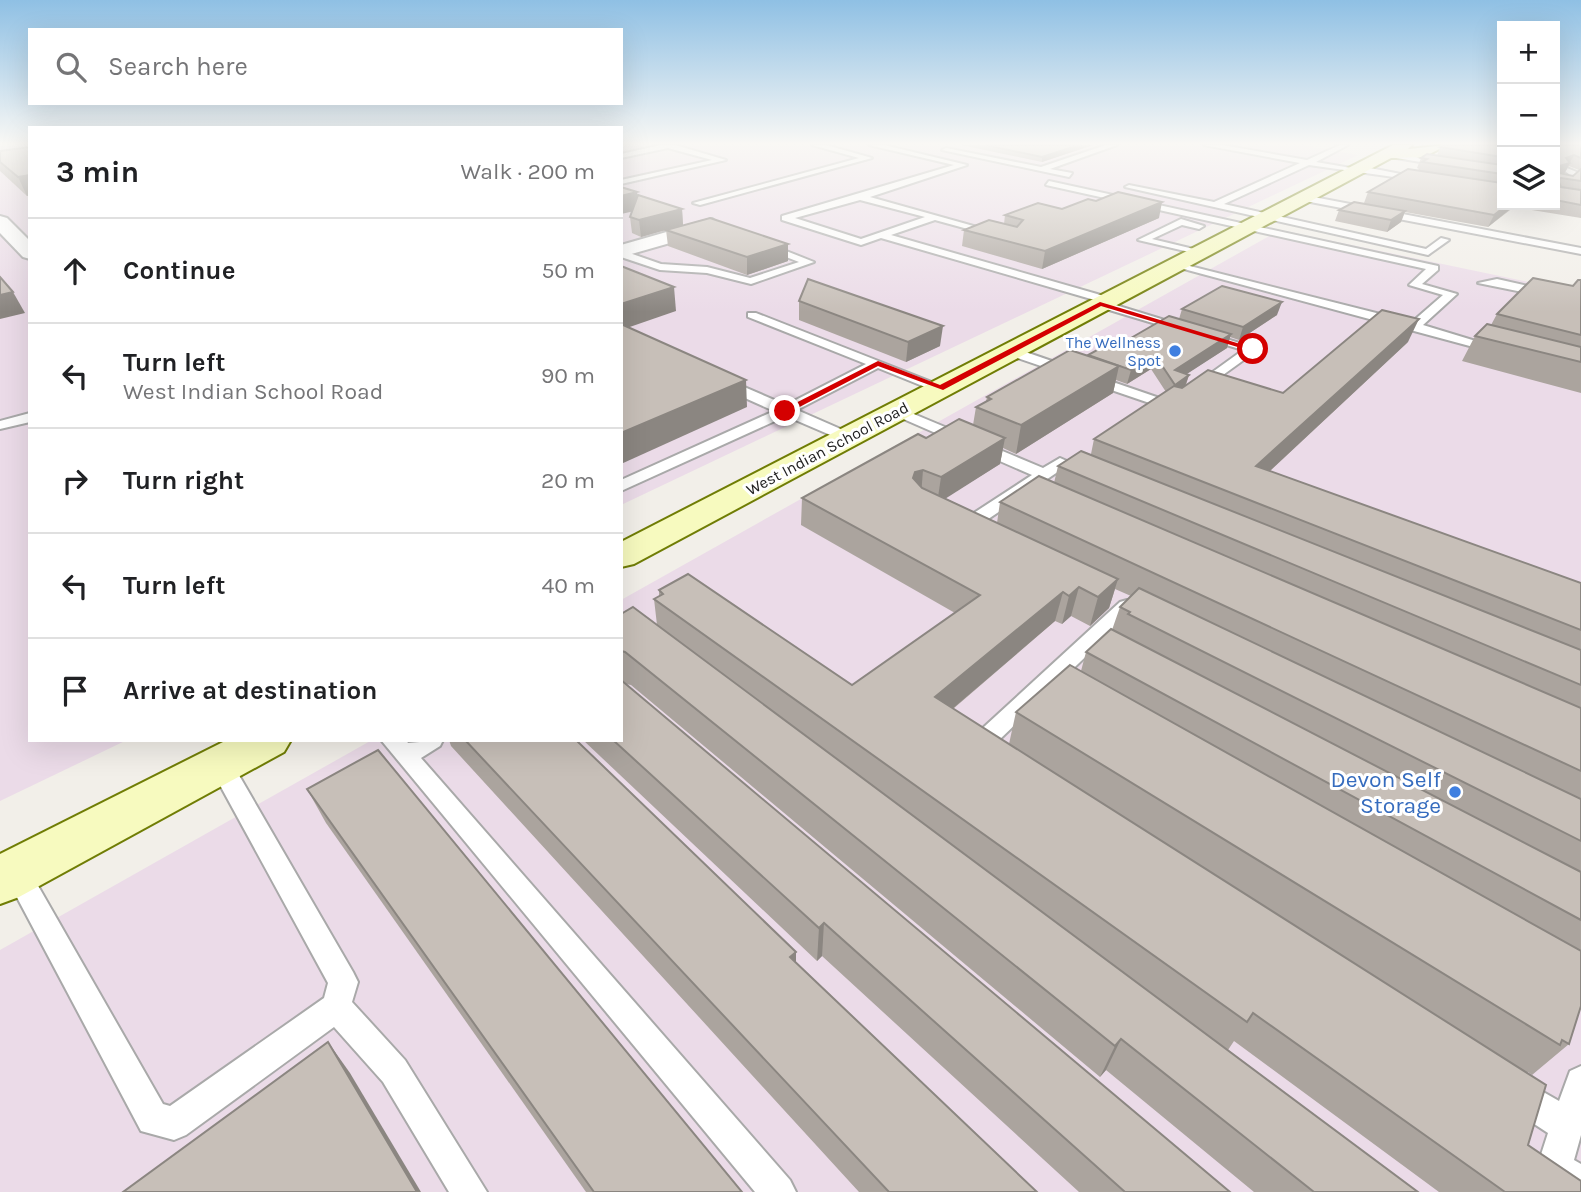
<!DOCTYPE html>
<html lang="en">
<head>
<meta charset="utf-8">
<style>
  body { margin:0; font-family:Karla,sans-serif; background:#f2f2f2; color:#202124 }
  .controls { position:absolute; right:21px; top:21px; display:grid; overflow:hidden; border-radius:0px; box-shadow:0 7px 28px #0002 }
  .controls button { width:63px; height:63px; display:grid; place-items:center; padding:0; border:0; border-bottom:2px solid #e0e0e0; background:#fff; color:#202124; font:35px sans-serif }
  .stop { position:absolute; width:21px; height:21px; margin:-16px; border:5px solid #d40000; border-radius:50%; background:#fff }
  .stop.end { background:#d40000; border-color:#fff; box-shadow:0 2px 7px #0008 }
  .list { margin:0; padding:0; list-style:none }
  h2 { display:flex; justify-content:space-between; align-items:center; height:91px; margin:0; padding:0 28px; font-size:30px }
  h2 small { font-size:23px; font-weight:400; color:#757577 }
  .list li { display:grid; grid-template-columns:46px 1fr auto; gap:21px; align-items:center; box-sizing:border-box; height:105px; padding:0 28px; border-top:2px solid #e0e0e0 }
  .list b { display:block; font-size:26px; white-space:nowrap }
  .list p { margin:0; font-size:23px; white-space:nowrap; color:#757577 }
  .list em { font-size:23px; font-style:normal; color:#757577 }
  .icon { flex:none; width:38px; height:38px; fill:none; stroke:currentColor; stroke-width:2; stroke-linecap:round; stroke-linejoin:round }
  .map { position:relative; flex:none; width:1581px; height:1192px; overflow:hidden }
  .search { position:absolute; background:#fff; box-shadow:0 7px 28px #0002; left:28px; top:28px; width:595px; height:77px; display:flex; align-items:center; gap:18px; box-sizing:border-box; padding:0 24px; border-radius:0px; color:#757577; font-size:26px }
  .panel { position:absolute; background:#fff; box-shadow:0 7px 28px #0002; left:28px; top:126px; width:595px; height:616px; border-radius:0px }
  .map>svg:first-child { display:block }
  .industrial { fill:#ebdbe8 }
  .lines { fill:none; stroke-linecap:round; stroke-linejoin:round }
  .service-casing { stroke:#a9a9a9; stroke-width:4 }
  .minor-casing { stroke:#a9a9a9; stroke-width:4 }
  .secondary-casing { stroke:#707d05; stroke-width:4 }
  .service { fill:#fff; fill-rule:evenodd }
  .minor { fill:#fff; fill-rule:evenodd }
  .secondary { fill:#f7fabf; fill-rule:evenodd }
  .wall { fill:#aba49e; fill-rule:evenodd }
  .shaded-wall { fill:#8b8681 }
  .building { fill:#c7bfb8; stroke:#8b8681; stroke-width:2 }
  .route { fill:#d40000 }
  .shop-dot { fill:#3f7fe0; stroke:#fff; stroke-width:2.5 }
  .labels { text-anchor:middle; stroke-width:6; stroke-linejoin:round; paint-order:stroke }
  .far-shop-label { font-size:16px; fill:#366cbe; stroke:#fff; text-anchor:end }
  .far-street-label { font-size:16px; fill:#222; stroke:#fff }
  .near-shop-label { font-size:23px; fill:#366cbe; stroke:#fff; text-anchor:end }
</style>
</head>
<body>
<div class="map">
<svg width="1581" height="1192" viewBox="0 0 1581 1192">
  <rect width="100%" height="100%" fill="#f2efe9"/>
  <g class="industrial">
    <path d="M0,145H30V740H127L0,801Z"/>
    <path d="M621,145H1302L1358,155L621,505Z"/>
    <path d="M1280,230L1581,293V1192H0V950L372,740H621V600Z"/>
  </g>
  <g class="lines">
    <defs>
      <g id="service">
        <path d="M661,145H675L726,160L621,184V180L712,160L668,148L621,158V154Z"/>
        <path d="M812,145H826L872,158L700,205L693,203L859,158Z"/>
        <path d="M869,145H884L967,165L870,197L1002,234L997,237L935,220L891,235L1111,298L1113,300L1109,303L1259,349L1173,411L1006,354V348H1014L1171,402L1243,350L1096,306L1094,304L1098,301L881,238L861,245L782,220V216L954,165ZM860,200L925,217L861,239L795,218Z"/>
        <path d="M1106,145H1117L1050,169L1072,173L1069,177L942,150L946,148L1041,167Z"/>
        <path d="M1204,145H1222L1307,160L1340,145H1348L1316,162L1357,169L1360,166L1426,179L1422,181L1309,165L1224,204L1426,249L1441,238L1449,240L1428,255L1125,187L1129,185L1214,202L1300,163Z"/>
        <path d="M1387,152L1445,162L1449,164L1445,166L1384,156Z"/>
        <path d="M1567,168L1579,173L1565,185L1555,183V179L1561,180L1569,174L1563,170Z"/>
        <path d="M1049,181L1438,266V270L1422,284L1457,294L1423,325L1502,349L1492,352L1169,265L1174,262L1412,322L1443,295L1409,285L1426,269L1046,185Z"/>
        <path d="M1303,195L1581,248V254L1300,200Z"/>
        <path d="M1181,219L1204,226L1199,229L1182,225L1152,239L1202,251V255L1138,240Z"/>
        <path d="M766,243L814,262L751,284L707,273L660,270L621,257V250L661,264L707,267L750,278L799,262L763,248Z"/>
        <path d="M1497,279L1581,298V304L1478,283Z"/>
        <path d="M748,313H756L947,388L935,391L878,368L797,410L852,434V440H842L786,416L621,491V480L774,411L718,386V380H728L786,405L866,364L748,317Z"/>
        <path d="M897,407L1043,468L1060,458L1094,473L1086,478L1062,469L972,530H960L957,526L960,522L1032,475L892,414L890,411Z"/>
        <path d="M30,413V422L0,429V421Z"/>
        <path d="M1127,600L1134,602L1137,606L1134,610L997,742L1003,750L999,756L991,759L973,749L969,743L973,737L1120,602Z"/>
        <path d="M381,740H406L408,743L443,740L440,746L421,758L790,1180L796,1192H755Z"/>
        <path d="M221,756L229,758L353,972L358,982L352,1002L405,1060L487,1192H449L383,1082L334,1027L186,1135L174,1140L141,1131L3,871L7,863L16,859L25,863L163,1104L170,1106L324,998L328,983L209,765L213,758Z"/>
        <path d="M1581,1066V1135L1574,1160L1581,1164V1192C1560,1192 1545,1188 1537,1167L1548,1133L1505,1105L1501,1093L1505,1081L1517,1077L1559,1101L1570,1071Z"/>
      </g>
      <g id="minor">
        <path d="M0,216L7,218L30,241V259L23,257L0,233Z"/>
        <path d="M712,219L721,225L719,229L621,257V245Z"/>
      </g>
      <g id="secondary">
        <path d="M1393,145H1412L1408,149L1447,145L1424,157L1391,158L634,564L621,567V542Z"/>
        <path d="M227,740H291L284,752L19,897L0,904V854Z"/>
      </g>
    </defs>
    <use href="#service" class="service-casing"/>
    <use href="#minor" class="minor-casing"/>
    <use href="#secondary" class="secondary-casing"/>
    <use href="#service" class="service"/>
    <use href="#minor" class="minor"/>
    <use href="#secondary" class="secondary"/>
  </g>
  <g class="wall">
    <path d="M961,145H1093L1042,162Z"/>
    <path d="M1502,145V205H1555V145H1581V218L1514,207L1488,227L1405,212L1401,222L1387,232L1335,221L1339,210L1364,203L1368,192L1418,170L1419,169L1417,168L1421,158L1437,156L1440,147ZM1569,166L1579,170L1573,176L1564,174Z"/>
    <path d="M30,147V195L27,196L0,171V151Z"/>
    <path d="M637,197L682,209L683,225L641,237L632,233L630,217Z"/>
    <path d="M1062,209L1159,218L1042,269L962,246L964,230L1004,224L1005,215Z"/>
    <path d="M666,230L788,261L747,275L668,246Z"/>
    <path d="M1581,279V393L1462,361L1475,336L1491,325L1497,314L1573,286Z"/>
    <path d="M799,301L940,346L906,362L799,320Z"/>
    <path d="M1182,309L1277,315L1239,340L1230,337L1227,348L1186,374L1189,375L1186,385L1283,393L1408,342L1270,471L1581,583V1006L1569,1044L1532,1075L1528,1072L1527,1073L1528,1145L1581,1192H1439L1234,1041L1228,1050L1418,1192H1254L1106,1070L1100,1077L631,685L626,684L1230,1192H1079L822,956L817,961L583,740H621V614L657,625L654,599L659,596V590L852,685L955,613L801,525L802,498L926,438L973,425L976,407L986,401L987,397L1179,319ZM1151,369L1166,392L1094,439L1091,454L1058,466L1054,483L1000,502L997,523L945,498L1000,464L1003,448L1016,454L1113,393L1116,380L1127,384ZM1115,589L1131,596L1120,607L1112,630L1086,652L1081,671L1016,712L1009,744L953,709L1055,621L1062,624L1071,616L1090,626L1109,608Z"/>
    <path d="M449,740H576L796,952V962L1037,1192H859L451,746Z"/>
    <path d="M307,789L742,1192H586L326,823Z"/>
  </g>
  <g class="shaded-wall">
    <path d="M1079,145H1093L1042,162V157Z"/>
    <path d="M1574,155L1564,174L1555,177L1559,166L1566,158Z"/>
    <path d="M30,175V195L27,196L18,177Z"/>
    <path d="M637,192L639,210L621,214V196Z"/>
    <path d="M1162,202L1159,218L1042,269L1045,251Z"/>
    <path d="M1507,205H1515L1488,227L1494,215Z"/>
    <path d="M682,209L683,225L641,237L639,220Z"/>
    <path d="M1405,211L1401,222L1387,232L1391,220Z"/>
    <path d="M788,244V261L747,275V257Z"/>
    <path d="M674,287L676,311L621,330V304Z"/>
    <path d="M13,292L25,313L0,319V295Z"/>
    <path d="M1282,302L1277,315L1239,340L1243,327Z"/>
    <path d="M1419,319L1408,342L1246,493L1256,466Z"/>
    <path d="M943,326L940,346L906,362L908,342Z"/>
    <path d="M1231,334L1227,348L1173,383L1175,370Z"/>
    <path d="M1155,355L1151,369L1127,384L1131,370Z"/>
    <path d="M1119,366L1113,393L1016,454L1021,425Z"/>
    <path d="M1189,375L1184,389L1170,399L1175,385Z"/>
    <path d="M746,380L747,407L621,464V433Z"/>
    <path d="M1005,438L1000,464L937,504L941,477Z"/>
    <path d="M923,470L921,496L913,478L915,472Z"/>
    <path d="M1118,579L1109,608L1090,626L1098,597Z"/>
    <path d="M1079,587L1071,616L1062,624L1069,596Z"/>
    <path d="M1063,592L1055,621L931,727L935,697Z"/>
    <path d="M824,923L822,956L817,961L819,928Z"/>
    <path d="M796,952V984L790,957Z"/>
    <path d="M1121,1039L1106,1070L1100,1077L1115,1046Z"/>
    <path d="M328,1042L350,1073L421,1192H417Z"/>
  </g>
  <g class="building">
    <path d="M985,145H1079L1042,157Z"/>
    <path d="M1443,145H1502V157L1440,147Z"/>
    <path d="M1555,145H1581V158L1574,155L1566,158L1570,163L1559,166V173L1573,176L1581,169V181L1561,178L1558,180L1561,187L1581,190V205L1555,200Z"/>
    <path d="M30,147V175L18,177L0,162V151Z"/>
    <path d="M1427,154L1502,165V174L1422,162L1427,159L1421,158Z"/>
    <path d="M1408,169L1502,183V205H1507L1494,215L1368,192Z"/>
    <path d="M621,187L637,192L621,196Z"/>
    <path d="M1118,192L1162,202L1045,251L964,230L989,220L1017,227L1023,220L1005,215L1038,203L1062,209L1088,199L1096,201Z"/>
    <path d="M638,195L682,209L639,220L630,217Z"/>
    <path d="M1354,202L1405,211L1391,220L1339,210Z"/>
    <path d="M710,218L788,244L747,257L666,230Z"/>
    <path d="M621,266L674,287L621,304Z"/>
    <path d="M0,277L13,292L0,295Z"/>
    <path d="M1533,278L1573,286L1578,280H1581V335L1497,314Z"/>
    <path d="M808,279L943,326L908,342L799,301Z"/>
    <path d="M1222,286L1282,302L1243,327L1182,309Z"/>
    <path d="M1382,310L1419,319L1256,466L1581,583V630L1094,439L1174,386L1182,388L1208,370L1283,393Z"/>
    <path d="M1169,316L1231,334L1175,370L1189,375L1175,385L1155,355L1131,370L1088,355L1117,339L1124,342Z"/>
    <path d="M621,324L746,380L621,433Z"/>
    <path d="M1487,324L1581,347V362L1475,336Z"/>
    <path d="M1070,350L1119,366L1021,425L976,407L991,399L987,397Z"/>
    <path d="M959,419L1005,438L941,477L923,470L915,472L913,478L922,488L1118,579L1098,597L1079,587L1069,596L1063,592L935,697L1546,1085L1528,1145L1581,1181V1192H1505L1253,1013L1247,1022L654,599L663,594L659,590L688,574L852,685L980,595L802,498L918,434L926,438Z"/>
    <path d="M1081,451L1581,650V685L1058,466Z"/>
    <path d="M1039,476L1581,708V771L1000,502Z"/>
    <path d="M1139,588L1581,799V841L1128,614L1130,612L1120,607Z"/>
    <path d="M633,607L1418,1192H1314L1121,1039L1115,1046L625,652L621,651V614Z"/>
    <path d="M1111,629L1581,872V920L1086,652Z"/>
    <path d="M1070,665L1581,951V1006L1569,1044L1562,1040L1560,1045L1016,712Z"/>
    <path d="M621,680L1230,1192H1125L824,923L819,928L613,740H621Z"/>
    <path d="M465,740H576L796,952L790,957L1037,1192H889Z"/>
    <path d="M378,750L742,1192H594L307,789Z"/>
    <path d="M328,1042L417,1192H123Z"/>
  </g>
  <linearGradient id="sky" x2="0" y2="1"><stop stop-color="#8fc0e4"/><stop offset="0.46" stop-color="#f9f8f5"/><stop offset="1" stop-color="#f9f8f5" stop-opacity="0"/></linearGradient>
  <rect width="1581" height="312" fill="url(#sky)"/>
  <path class="route" d="M1100,302L1257,349L1251,351L1101,306L943,390L878,366L788,413L780,411L878,361L940,385Z"/>
  <g class="shop-dot">
    <circle cx="1175" cy="351" r="7"/>
    <circle cx="1455" cy="792" r="7"/>
  </g>
  <g class="labels">
    <g class="far-shop-label">
      <text x="1161" y="348">The Wellness<tspan x="1161" dy="18">Spot</tspan></text>
    </g>
    <g class="far-street-label">
      <text transform="translate(827 448) rotate(-28)" y="6">West Indian School Road</text>
    </g>
    <g class="near-shop-label">
      <text x="1441" y="787">Devon Self<tspan x="1441" dy="26">Storage</tspan></text>
    </g>
  </g>
</svg>
<div class="controls">
<button>+</button>
<button>−</button>
<button><svg class="icon" aria-label="layers" viewBox="0 0 24 24"><path d="M12 4l9 5-9 5-9-5zM3 14l9 5 9-5"/></svg></button>
</div>
<div class="stop" style="left:1253px;top:349px"></div>
<div class="stop end" style="left:785px;top:411px"></div>
<div class="search"><svg class="icon" aria-label="search" viewBox="0 0 24 24"><circle cx="10" cy="10" r="6"/><path d="M15 15l6 6"/></svg>Search here</div>
<section class="panel">
<h2>3 min<small>Walk · 200 m</small></h2>
<ul class="list">
<li><svg class="icon" aria-label="ahead" viewBox="0 0 24 24"><path d="M12 20V5M6 11l6-6 6 6"/></svg><div><b>Continue</b></div><em>50 m</em></li>
<li><svg class="icon" aria-label="left" viewBox="0 0 24 24"><path d="M17 20v-9H6M10 6l-5 5 5 5"/></svg><div><b>Turn left</b><p>West Indian School Road</p></div><em>90 m</em></li>
<li><svg class="icon" aria-label="right" viewBox="0 0 24 24"><path d="M7 20v-9h11M14 6l5 5-5 5"/></svg><div><b>Turn right</b></div><em>20 m</em></li>
<li><svg class="icon" aria-label="left" viewBox="0 0 24 24"><path d="M17 20v-9H6M10 6l-5 5 5 5"/></svg><div><b>Turn left</b></div><em>40 m</em></li>
<li><svg class="icon" aria-label="arrive" viewBox="0 0 24 24"><path d="M6 21V4h12l-3 4 3 4H6"/></svg><div><b>Arrive at destination</b></div></li>
</ul>
</section>
</div>
</body>
</html>
